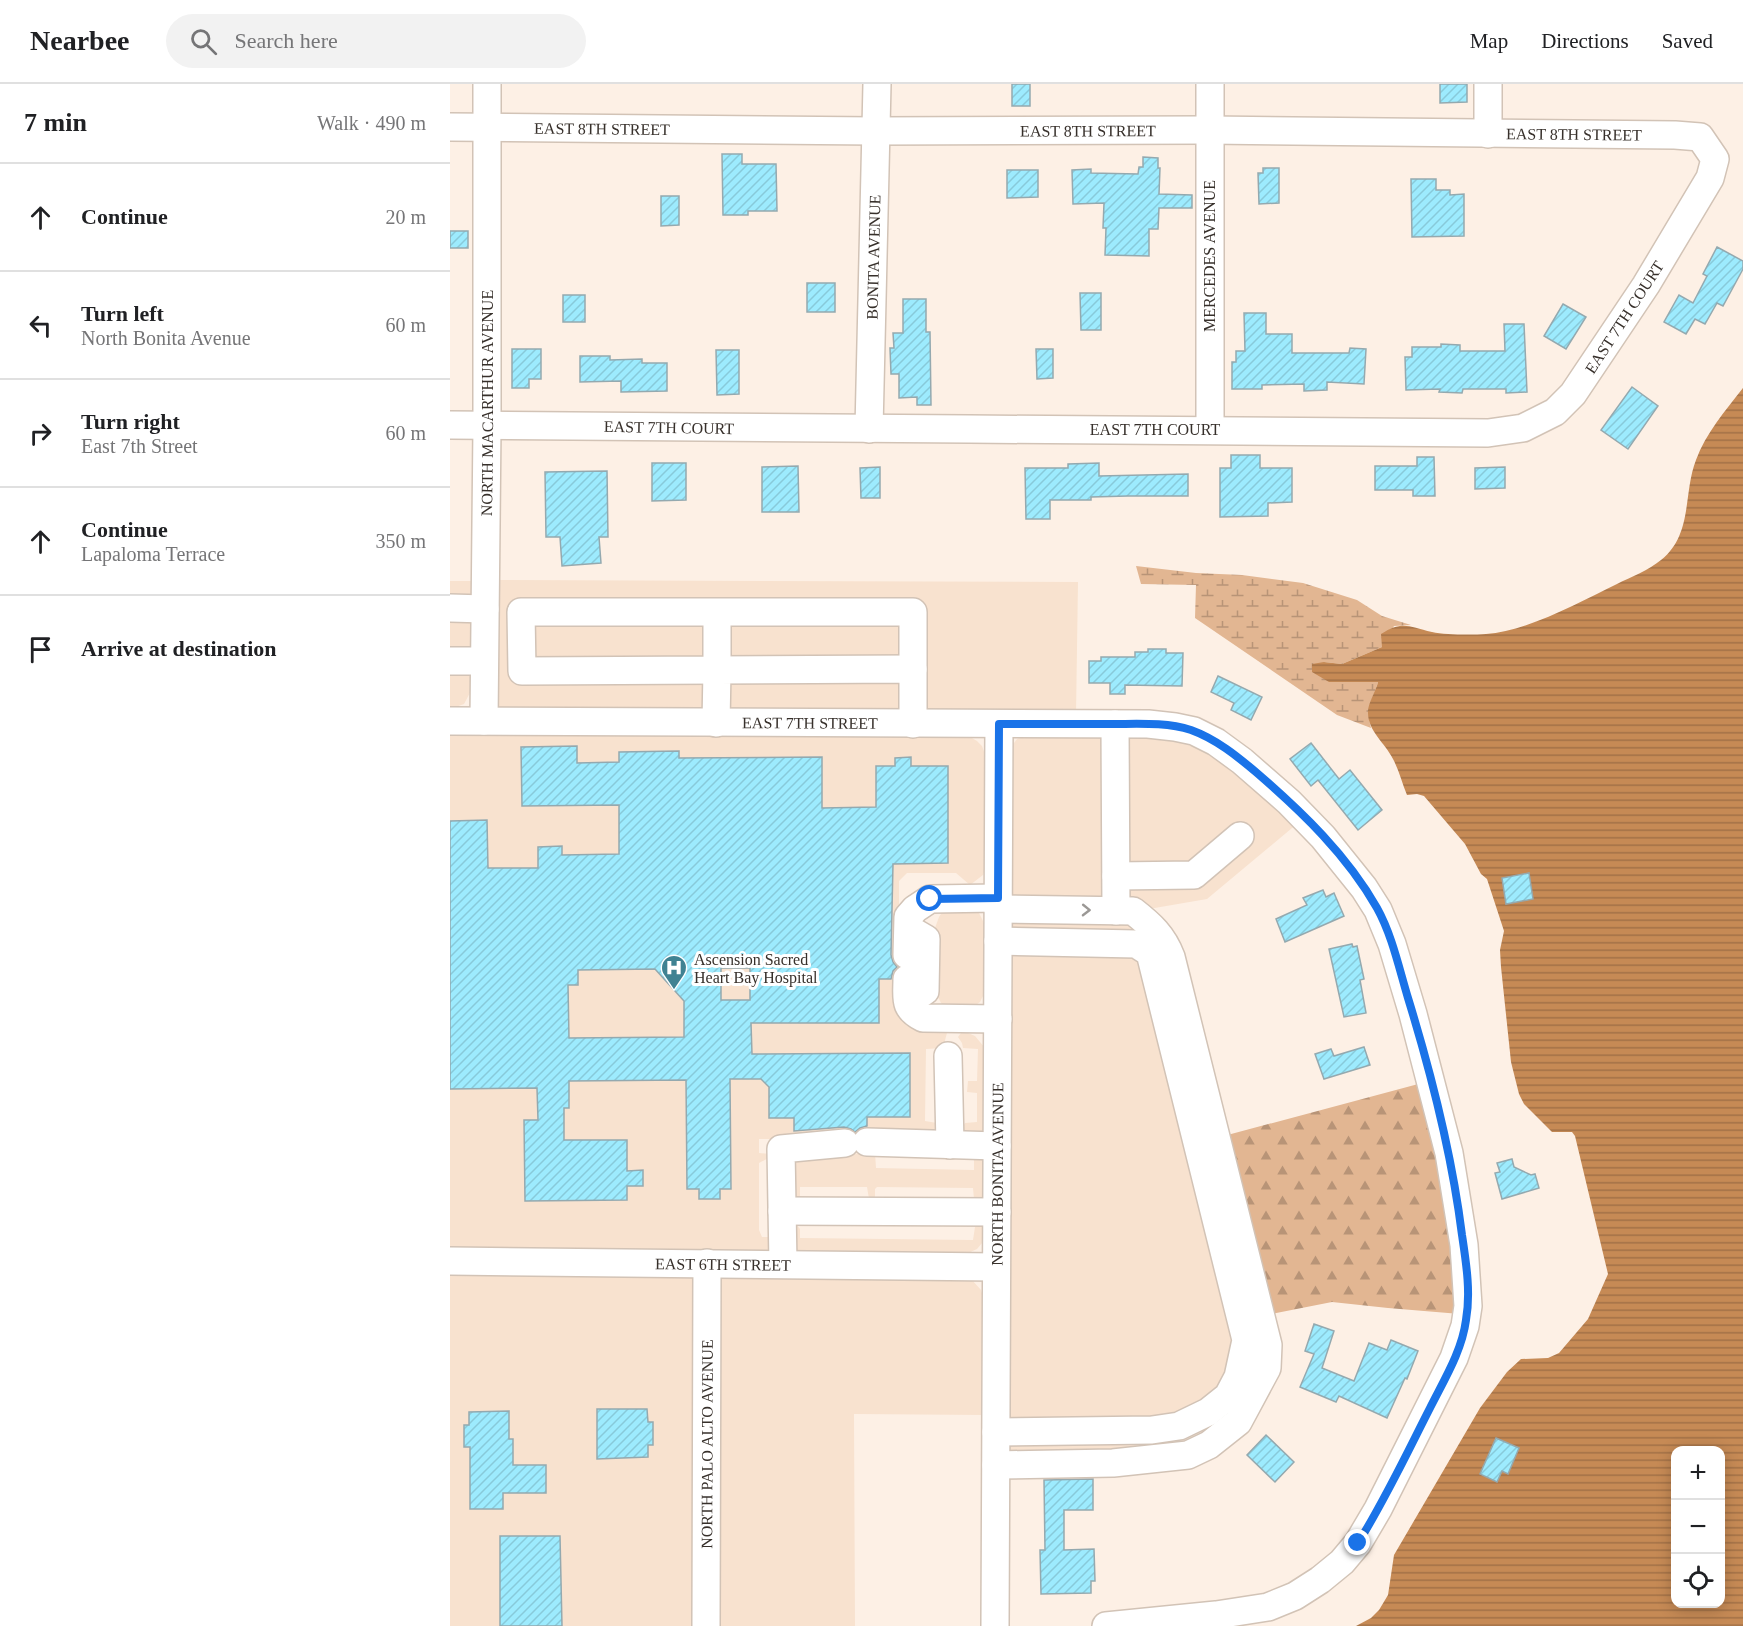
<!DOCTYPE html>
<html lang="en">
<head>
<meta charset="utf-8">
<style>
  body { margin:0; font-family:"Times New Roman",serif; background:#f2f2f2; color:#202124 }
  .controls { position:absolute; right:18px; bottom:18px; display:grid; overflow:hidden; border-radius:12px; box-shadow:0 3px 15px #0003 }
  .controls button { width:54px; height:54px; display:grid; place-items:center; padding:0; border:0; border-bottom:2px solid #e0e0e0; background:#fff; color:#202124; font:30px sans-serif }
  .stop { position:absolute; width:18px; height:18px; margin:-14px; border:4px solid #1a73e8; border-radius:50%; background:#fff }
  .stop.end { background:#1a73e8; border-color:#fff; box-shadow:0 2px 6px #0008 }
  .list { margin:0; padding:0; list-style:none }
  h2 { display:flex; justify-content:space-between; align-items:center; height:78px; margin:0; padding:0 24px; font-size:26px }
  h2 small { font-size:20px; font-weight:400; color:#757577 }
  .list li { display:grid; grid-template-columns:39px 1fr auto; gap:18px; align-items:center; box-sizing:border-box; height:108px; padding:0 24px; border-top:2px solid #e0e0e0 }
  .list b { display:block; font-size:22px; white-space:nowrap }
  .list p { margin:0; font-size:20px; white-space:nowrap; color:#757577 }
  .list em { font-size:20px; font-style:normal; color:#757577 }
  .icon { flex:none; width:33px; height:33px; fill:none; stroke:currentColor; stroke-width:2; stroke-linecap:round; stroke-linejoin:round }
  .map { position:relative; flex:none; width:1293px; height:1542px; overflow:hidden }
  header { display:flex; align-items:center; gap:36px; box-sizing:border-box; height:84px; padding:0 30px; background:#fff; border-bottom:2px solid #e0e0e0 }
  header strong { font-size:28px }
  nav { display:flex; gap:33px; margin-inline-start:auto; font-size:21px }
  .search { width:420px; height:54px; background:#f2f2f2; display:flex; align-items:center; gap:15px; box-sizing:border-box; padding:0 21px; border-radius:33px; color:#757577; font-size:22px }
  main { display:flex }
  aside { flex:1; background:#fff }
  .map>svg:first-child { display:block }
  .built { fill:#f8e2cf }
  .forest { fill:url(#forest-firs) }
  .wetland { fill:url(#wetland-marsh) }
  .water { fill:url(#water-rules); fill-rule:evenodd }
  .building { fill:url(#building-hatch); stroke:#94a9af; stroke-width:1.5; fill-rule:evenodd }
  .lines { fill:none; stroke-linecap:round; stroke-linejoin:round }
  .minor-casing { stroke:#d2c3b6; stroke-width:30 }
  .minor { stroke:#fff; stroke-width:27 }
  .oneway { stroke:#9b9895 }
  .route { stroke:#1a73e8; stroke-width:8 }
  .labels { text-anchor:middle; stroke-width:6; stroke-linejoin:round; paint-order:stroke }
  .street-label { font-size:16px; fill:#37302b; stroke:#fff }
  .poi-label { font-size:16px; fill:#37302b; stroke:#fff; text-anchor:start }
</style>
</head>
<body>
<header>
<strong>Nearbee</strong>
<div class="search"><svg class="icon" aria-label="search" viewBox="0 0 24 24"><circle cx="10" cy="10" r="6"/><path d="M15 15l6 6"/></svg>Search here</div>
<nav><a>Map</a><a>Directions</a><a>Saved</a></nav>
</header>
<main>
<aside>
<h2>7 min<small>Walk · 490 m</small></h2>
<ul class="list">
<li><svg class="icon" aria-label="ahead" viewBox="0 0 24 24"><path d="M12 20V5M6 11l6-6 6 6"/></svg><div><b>Continue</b></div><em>20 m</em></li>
<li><svg class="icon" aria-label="left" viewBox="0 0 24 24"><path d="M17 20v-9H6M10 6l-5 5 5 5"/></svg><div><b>Turn left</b><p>North Bonita Avenue</p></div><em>60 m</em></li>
<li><svg class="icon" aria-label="right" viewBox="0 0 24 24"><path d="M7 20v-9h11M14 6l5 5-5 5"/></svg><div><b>Turn right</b><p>East 7th Street</p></div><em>60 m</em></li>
<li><svg class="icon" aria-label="ahead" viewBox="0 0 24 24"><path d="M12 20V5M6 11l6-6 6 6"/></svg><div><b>Continue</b><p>Lapaloma Terrace</p></div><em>350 m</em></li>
<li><svg class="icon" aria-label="arrive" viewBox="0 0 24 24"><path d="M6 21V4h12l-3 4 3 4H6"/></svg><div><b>Arrive at destination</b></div></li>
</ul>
</aside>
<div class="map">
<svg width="1293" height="1542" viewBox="0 0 1293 1542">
  <defs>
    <pattern id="forest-firs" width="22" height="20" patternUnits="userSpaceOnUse" patternTransform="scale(1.5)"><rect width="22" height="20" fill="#e2b692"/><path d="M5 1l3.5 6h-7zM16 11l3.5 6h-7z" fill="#b89477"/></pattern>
    <pattern id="wetland-marsh" width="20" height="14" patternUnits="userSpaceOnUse" patternTransform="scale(1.5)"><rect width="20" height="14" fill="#e2b692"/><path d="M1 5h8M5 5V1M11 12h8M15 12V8" fill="none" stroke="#b89477"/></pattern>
    <pattern id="water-rules" width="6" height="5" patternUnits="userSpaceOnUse" patternTransform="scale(1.5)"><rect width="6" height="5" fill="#c68a55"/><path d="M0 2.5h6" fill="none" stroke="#a27147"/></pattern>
    <pattern id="building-hatch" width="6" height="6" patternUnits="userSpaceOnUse" patternTransform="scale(1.5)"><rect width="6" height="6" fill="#9debfe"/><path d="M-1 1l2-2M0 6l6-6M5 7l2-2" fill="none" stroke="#88cada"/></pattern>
  </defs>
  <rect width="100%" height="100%" fill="#fdf0e5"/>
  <g class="built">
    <path d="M44,496L628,498L626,631L48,624L46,622Z"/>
    <path d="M0,497H26L22,605L14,620L0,625Z"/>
    <path d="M0,650L506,652L520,653L527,657L532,662L536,673L535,786L533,791L520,801L506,789H457L449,797V893L451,933L455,939L465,945H498L493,964L476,965L475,1037L487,1039L489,1045L484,1048L389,1047L359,1055H309V1069L322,1070V1072L309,1079V1146L312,1153H325L346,1140L350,1145V1154L523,1156L525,1143L529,1141L534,1143V1117L524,1115L523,1104L427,1103L425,1105V1116L419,1115L417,1103H350V1114L345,1117L341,1080L347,1077L364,1076L387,1070L425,1069L426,1084L524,1086V1075L534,1048H514L512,1044L515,1039L527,1038V1009L517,1008L518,997H527L528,965L513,964L512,959L508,953L511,949H518L525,952L535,964L534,1152L532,1159L527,1165L516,1170L0,1165Z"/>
    <path d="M693,651L752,661L848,739L757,815L693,826L685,840V847L697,850L794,1312L743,1361L559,1371L561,663L567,655L573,653Z"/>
    <path d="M493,827H528L535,841V908L530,918L523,923L498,924L491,919L487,911L485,844L489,833Z"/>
    <path d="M0,1189L238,1192L243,1194L246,1198L247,1542H0Z"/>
    <path d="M273,1193L522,1196L531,1206L534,1214L535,1331L404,1330L405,1542H266L269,1197Z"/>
  </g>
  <path class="forest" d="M972,999L988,1059L1010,1230L938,1224L882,1218L816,1231L770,1053Z"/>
  <path class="wetland" d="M686,482L746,489L792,491L853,499L907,516L932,532L961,541L944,542L932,563L892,580L874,578L879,598H928C923,616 915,623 921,644L887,631L745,534L746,501L691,500Z"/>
  <path class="water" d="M1293,304V1542H906L921,1534L929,1526L938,1511L944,1471L1030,1324L1057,1288L1071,1275L1098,1274L1109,1269L1138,1235L1158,1190L1125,1052L1122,1048H1102L1074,1020L1069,1010L1061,978L1051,883L1050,866L1054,847L1037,795L1031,790L1015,760L974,712L967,710L957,711C952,699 949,686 943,675C935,659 918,647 918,629C917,621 926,607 928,598H879L862,588V580L874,578L892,580L932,563L931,550C953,536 959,543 982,548C996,551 1022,551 1036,550C1078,547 1130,518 1167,500C1181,493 1199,486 1211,476C1243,451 1233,409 1246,376C1256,349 1275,327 1293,304ZM1226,1366H1270V1520H1226Z"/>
  <g class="building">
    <rect x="562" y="0" width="18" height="22"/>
    <path d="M990,0H1017V18L990,19Z"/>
    <path d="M272,70H292V80H326L327,127H298V131H273Z"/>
    <path d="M693,73L708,74V84H710L709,110L742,111V124H709L708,145H699V172L655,171L656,144H653L654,119L623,120L622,86L641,85V89L688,90L689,83H693Z"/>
    <path d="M813,84H829V119L809,120L808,89H813Z"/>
    <path d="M557,86H588V113L557,114Z"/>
    <path d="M961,95H986V106H1000V111L1014,110V152L962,153Z"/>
    <path d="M211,112H229V141L211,142Z"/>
    <rect x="0" y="147" width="18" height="17"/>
    <path d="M1267,163L1293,177V185L1273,222L1267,219L1255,240L1245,235L1236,250L1214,238L1229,211L1243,219L1257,192L1253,190Z"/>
    <rect x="357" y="199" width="28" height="29"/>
    <path d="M630,209H651V246H631Z"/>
    <rect x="113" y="211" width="22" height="27"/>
    <path d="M453,215H476V248H480L481,321H467V313L449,314V290H441L440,264H444L443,249H453Z"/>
    <path d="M1113,220L1136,233L1116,265L1094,252Z"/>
    <path d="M794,229H816V250H842V269H899L900,264L916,265L914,300L877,298V306L854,307V300L812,301V305H782V278H786V267H795Z"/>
    <path d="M1054,240H1074L1077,308L1056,309V305H1013L1012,309L989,308L990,305L956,306L955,273H962V263H991V260L1010,261V267H1055Z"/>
    <path d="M62,265H91V295H79V304H62Z"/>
    <path d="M586,265H603V294L587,295Z"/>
    <path d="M266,266H289V310L267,311Z"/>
    <path d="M130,272H160V276L192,275V279H217V307L171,308V297L130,298Z"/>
    <path d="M1182,303L1208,322L1178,365L1151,346Z"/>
    <path d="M781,371H810V384H842V418L818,419V432L770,433V384H781Z"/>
    <path d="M967,373H984L985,412H963V406H925V382H967Z"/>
    <path d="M202,379H236V416L202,417Z"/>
    <path d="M649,379V392L738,390V412H678L641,413V416H600V435H576L575,384H618V380Z"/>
    <path d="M348,382L349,428H312V383Z"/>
    <path d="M430,383V414H411L410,384Z"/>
    <path d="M1055,383V404L1025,405V384Z"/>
    <path d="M157,387L158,453H149L151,479L112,482L110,453H96L95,388Z"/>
    <path d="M698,565H716V569H733L732,602L675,601V610H660V599H639V577H651V573H685V568H698Z"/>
    <path d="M768,592L812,613L801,636L781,626L784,619L761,608Z"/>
    <path d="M861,659L889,695L900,686L932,726L908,746L868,696L861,702L840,675Z"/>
    <path d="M127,662V679L169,678V668L229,667V674L372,673V724L426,723V682H445V674L461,673V682H498V779L443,780L441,871L443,878L447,883L443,887L441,895H429V939H301L302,970L460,969V1033H417V1042L410,1044L405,1048L401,1045L394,1043L344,1047V1034H319V1003L311,995H280L281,1105H270V1115H249V1105H237L236,996L119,997V1024H114V1056H177V1087L193,1086V1102H177V1116L75,1117L74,1036H88L87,1004L0,1005V737L37,736L38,784H88V763L112,762V771L169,770V721L72,722L71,663ZM271,884H300V916H271ZM205,885L234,917V953L119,954L118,901H128V886Z"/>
    <path d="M1079,789L1083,815L1056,820L1052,794Z"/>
    <path d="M873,806L876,813L884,809L894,832L835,858L826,835L857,821L853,814Z"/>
    <path d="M902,860L903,863L907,862L914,895L910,896L916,929L894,933L879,865Z"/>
    <path d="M914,963L920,981L874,995L865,970L881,965L884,972Z"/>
    <path d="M1062,1075L1064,1083L1081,1091L1085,1090L1089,1104L1052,1115L1045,1089L1050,1088L1047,1079Z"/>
    <path d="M864,1240L884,1247L872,1284L904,1297L919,1259L937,1266L941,1256L968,1267L957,1295L955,1294L937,1334L889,1312L886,1318L850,1303L864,1270L855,1267Z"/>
    <path d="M147,1325H197L198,1338H203V1361H198V1373L147,1375Z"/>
    <path d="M59,1327V1355H63V1381H96V1409H53V1425H20V1363H14V1341H19V1328Z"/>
    <path d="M816,1351L844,1378L825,1398L797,1371Z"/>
    <path d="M1046,1354L1069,1364L1058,1390L1052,1387L1047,1398L1030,1390Z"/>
    <path d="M643,1395V1426H614V1466L644,1465L645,1497H641V1509L591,1510L590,1466H595L594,1396Z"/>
    <path d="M50,1452H110L112,1542H50Z"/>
  </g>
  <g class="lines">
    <defs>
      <g id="minor">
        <path d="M1038,0V50"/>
        <path id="s1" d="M0,43L426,47L759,46L1225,51L1250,53L1265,75L1260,94L1196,201L1123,310L1105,328L1073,344L1038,349C692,344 346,346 0,341"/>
        <path id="s2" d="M419,345L427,0"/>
        <path d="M760,345V0"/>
        <path d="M0,524L35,525"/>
        <path d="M267,528V586L72,587L71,528H463V585"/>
        <path d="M0,577H34"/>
        <path id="s3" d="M0,637L698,640L725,643L744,647L766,658L792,677L839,718L873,753L914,804L928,826L942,860L963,930L999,1069L1014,1161L1018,1222L1015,1242L1004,1274L928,1425L908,1459L892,1478L870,1496L845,1512L818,1523L766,1531L656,1542"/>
        <path id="s4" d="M34,637L37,342V0"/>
        <path d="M266,639L267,586L463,585V640"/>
        <path d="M665,640L666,827"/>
        <path d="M666,792L744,791L790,752"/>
        <path d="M457,871L458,833L465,825L480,815L548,814"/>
        <path d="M457,895C457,915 453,924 473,934L548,935"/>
        <path d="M459,918L475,907L476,855L464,848"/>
        <path d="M498,972L500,1061"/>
        <path d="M417,1058L547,1062"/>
        <path d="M332,1127L547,1128"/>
        <path id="s5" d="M0,1177L546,1183"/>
        <path d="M333,1180L331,1065L395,1059"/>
        <path d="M546,1348L702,1346L729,1342L758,1328L778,1312L788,1293L796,1256L700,869L686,860L548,857"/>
        <path d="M546,1381L663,1379L738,1371L759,1361L788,1338L817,1284L818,1261L721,873C713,852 701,841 683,827L548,825"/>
        <path id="s6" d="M256,1542L257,1179"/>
        <path id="s7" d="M545,1542L549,640"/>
      </g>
    </defs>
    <use href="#minor" class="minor-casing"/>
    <use href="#minor" class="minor"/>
  </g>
  <defs><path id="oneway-chevron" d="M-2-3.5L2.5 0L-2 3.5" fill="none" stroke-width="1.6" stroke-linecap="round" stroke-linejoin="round" transform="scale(1.5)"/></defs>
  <use class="oneway" href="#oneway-chevron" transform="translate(636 826) rotate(1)"/>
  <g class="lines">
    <path class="route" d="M480,815L548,814L549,640C587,640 625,640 662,640C688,640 716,638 741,646C766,655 787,672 807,689C852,728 897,771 927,824C942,851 949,884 958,914C982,992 1002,1071 1012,1151C1016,1178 1021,1208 1016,1236C1012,1267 994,1296 980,1324C957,1369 935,1416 908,1459"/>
  </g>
  <defs>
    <symbol id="hospital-pin" viewBox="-11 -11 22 30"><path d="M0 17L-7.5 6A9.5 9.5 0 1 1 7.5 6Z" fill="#3f8292" stroke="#fff"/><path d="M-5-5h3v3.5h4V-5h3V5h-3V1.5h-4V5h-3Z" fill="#fff"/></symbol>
  </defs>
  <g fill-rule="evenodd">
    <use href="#hospital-pin" x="209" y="869" width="30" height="40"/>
  </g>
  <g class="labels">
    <g class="street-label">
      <text dy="6" stroke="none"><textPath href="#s1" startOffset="152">EAST 8TH STREET</textPath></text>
      <text dy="6" stroke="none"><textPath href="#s1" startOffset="638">EAST 8TH STREET</textPath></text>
      <text dy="6" stroke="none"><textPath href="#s1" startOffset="1124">EAST 8TH STREET</textPath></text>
      <text transform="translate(759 172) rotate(-90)" y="6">MERCEDES AVENUE</text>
      <text dy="6" stroke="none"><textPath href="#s2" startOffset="172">BONITA AVENUE</textPath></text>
      <text transform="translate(1174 233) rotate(-57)" y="6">EAST 7TH COURT</text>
      <text dy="6" stroke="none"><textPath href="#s4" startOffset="318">NORTH MACARTHUR AVENUE</textPath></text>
      <text transform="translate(219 343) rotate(1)" y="6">EAST 7TH COURT</text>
      <text x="705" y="351">EAST 7TH COURT</text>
      <text dy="6" stroke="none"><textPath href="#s3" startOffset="360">EAST 7TH STREET</textPath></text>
      <text dy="6" stroke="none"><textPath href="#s7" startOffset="452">NORTH BONITA AVENUE</textPath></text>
      <text dy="6" stroke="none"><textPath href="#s5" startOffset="273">EAST 6TH STREET</textPath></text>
      <text dy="6" stroke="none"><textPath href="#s6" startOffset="182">NORTH PALO ALTO AVENUE</textPath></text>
    </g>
    <g class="poi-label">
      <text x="244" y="881">Ascension Sacred<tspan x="244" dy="18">Heart Bay Hospital</tspan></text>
    </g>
  </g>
</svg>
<div class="controls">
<button>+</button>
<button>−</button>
<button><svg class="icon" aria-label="locate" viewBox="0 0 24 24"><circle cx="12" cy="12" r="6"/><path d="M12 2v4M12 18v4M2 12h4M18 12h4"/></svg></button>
</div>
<div class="stop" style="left:480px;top:815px"></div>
<div class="stop end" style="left:908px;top:1459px"></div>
</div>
</main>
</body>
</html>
